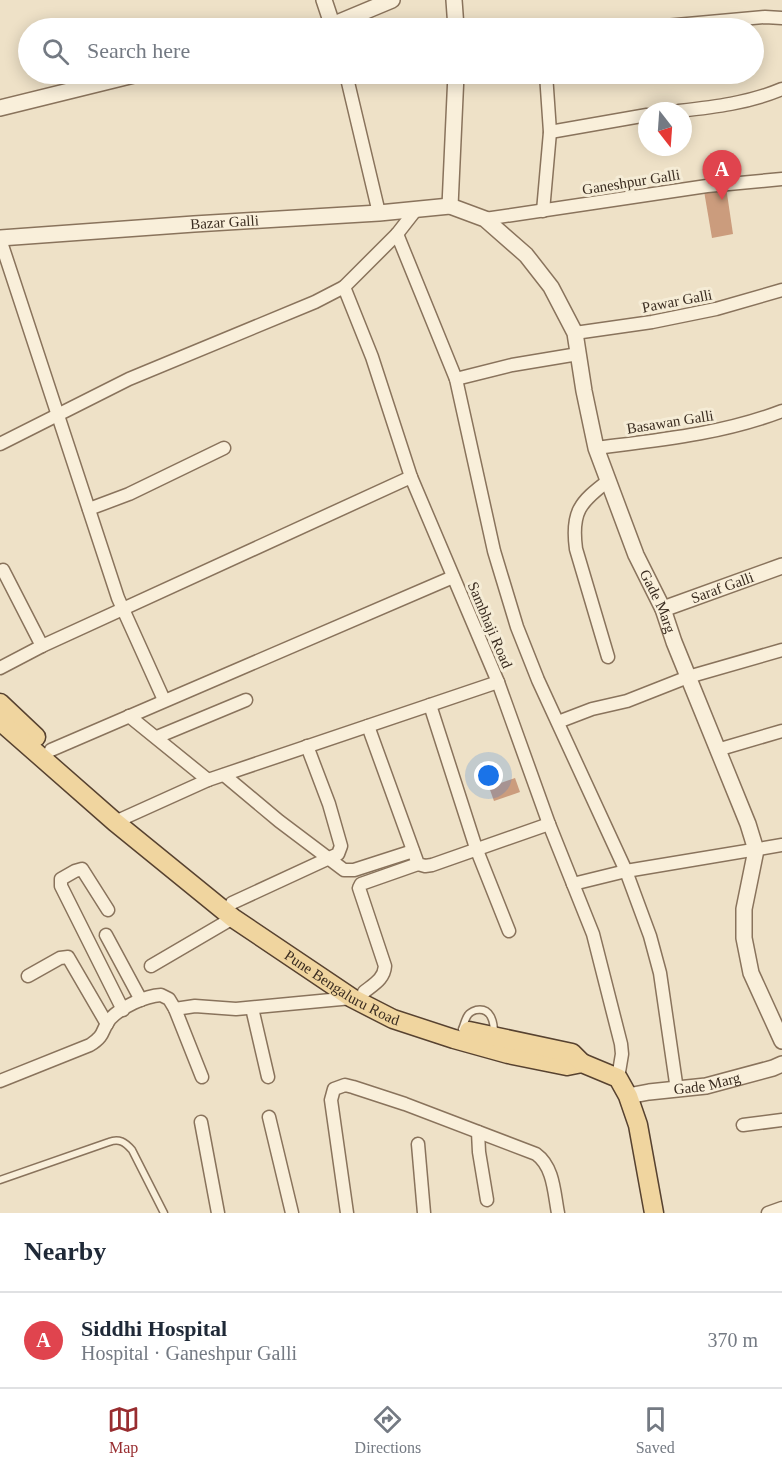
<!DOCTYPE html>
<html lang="en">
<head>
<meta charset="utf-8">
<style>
  body { margin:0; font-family:"Times New Roman",serif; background:#f2f2f3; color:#1f2937 }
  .compass { position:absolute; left:638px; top:102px; width:54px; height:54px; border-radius:50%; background:#fff; box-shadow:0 3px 15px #0003; rotate:163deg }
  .you { position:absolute; left:489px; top:776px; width:21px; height:21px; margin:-15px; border:4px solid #fff; border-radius:50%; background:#1a73e8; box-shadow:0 0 0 9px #1a73e833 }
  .badge { display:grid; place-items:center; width:39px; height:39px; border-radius:50%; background:#982d30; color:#fff; font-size:20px; font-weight:700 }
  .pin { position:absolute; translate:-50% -50px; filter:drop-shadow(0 2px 3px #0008) }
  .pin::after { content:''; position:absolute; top:32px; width:21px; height:18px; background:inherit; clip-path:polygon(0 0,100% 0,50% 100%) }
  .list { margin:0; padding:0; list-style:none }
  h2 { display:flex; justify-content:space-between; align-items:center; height:78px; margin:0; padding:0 24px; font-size:26px }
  h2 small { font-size:20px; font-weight:400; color:#747a83 }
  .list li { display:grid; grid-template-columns:39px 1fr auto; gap:18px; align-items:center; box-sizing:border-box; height:96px; padding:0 24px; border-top:2px solid #e0e1e3 }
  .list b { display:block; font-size:22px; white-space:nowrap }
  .list p { margin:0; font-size:20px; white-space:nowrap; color:#747a83 }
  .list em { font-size:20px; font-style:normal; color:#747a83 }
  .icon { flex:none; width:33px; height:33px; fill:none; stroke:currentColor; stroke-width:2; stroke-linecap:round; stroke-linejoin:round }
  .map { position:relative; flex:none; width:782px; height:1213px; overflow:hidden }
  .search { position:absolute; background:#fff; box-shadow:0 3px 15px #0003; left:18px; right:18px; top:18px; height:66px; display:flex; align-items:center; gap:15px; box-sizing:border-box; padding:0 21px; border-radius:33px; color:#747a83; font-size:22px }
  .sheet { height:174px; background:#fff }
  nav { display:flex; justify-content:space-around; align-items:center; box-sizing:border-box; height:84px; border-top:2px solid #e0e1e3; background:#fff; font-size:16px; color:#747a83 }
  nav a { display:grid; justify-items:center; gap:3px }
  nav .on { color:#982d30 }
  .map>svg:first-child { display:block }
  .building { fill:#cb9c7d }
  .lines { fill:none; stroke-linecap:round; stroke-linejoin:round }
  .service-casing { stroke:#89735c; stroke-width:9 }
  .minor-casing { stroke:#89735c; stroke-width:15 }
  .tertiary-casing { stroke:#89735c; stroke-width:18 }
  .primary-casing { stroke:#574230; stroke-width:21 }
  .service { stroke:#f9efda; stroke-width:6 }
  .minor { stroke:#f9efda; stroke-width:12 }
  .tertiary { stroke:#f9efda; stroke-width:15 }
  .primary { stroke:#f0d59f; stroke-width:18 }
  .labels { text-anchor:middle; stroke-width:6; stroke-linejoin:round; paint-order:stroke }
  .street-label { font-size:15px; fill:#3a2c20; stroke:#f5ecd6 }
</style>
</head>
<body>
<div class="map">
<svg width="782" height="1213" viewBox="0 0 782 1213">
  <rect width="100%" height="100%" fill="#eee1c7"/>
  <g class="building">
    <path d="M726,187L733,234L712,238L704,191Z"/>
    <path d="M515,778L520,792L494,801L489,787Z"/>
  </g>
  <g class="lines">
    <defs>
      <g id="service">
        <path d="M462,1029C464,1025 465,1019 468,1015C470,1012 473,1011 476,1010C491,1007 494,1022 494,1033"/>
        <path d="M0,1180L109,1142C119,1138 125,1142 132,1150L164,1213"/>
      </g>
      <g id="minor">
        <path d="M643,28L765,17L782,18"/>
        <path d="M346,74L379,213"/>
        <path d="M679,111C714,107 749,103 782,89"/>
        <path d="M550,132L647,115"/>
        <path d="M415,211L397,234L344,287L372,357L411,477L498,682L549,824L593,934L621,1044L622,1054L618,1078"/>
        <path d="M543,211L550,132L546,74"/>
        <path d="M485,219L707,186L782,179"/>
        <path d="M397,234L456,379L494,551L517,627L538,680L626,871L650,936L660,973L677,1090"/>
        <path d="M0,239L118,598L164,700"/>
        <path d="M575,333L652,322L716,309L782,290"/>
        <path d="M456,379L512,365L578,354"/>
        <path d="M0,444L129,379L315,302L344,287"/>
        <path d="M596,448C659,440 722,434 782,411"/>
        <path d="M89,509L129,494L224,448"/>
        <path d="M3,570L42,646"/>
        <path d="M608,657L576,549C571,512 580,502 608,481"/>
        <path d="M0,668L42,646L411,477"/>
        <path d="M430,705L476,848L509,931"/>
        <path d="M129,716L208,780"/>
        <path d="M558,722L592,709L627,701L688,677L782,650"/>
        <path d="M368,726L418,864L425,866L432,865L549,824"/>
        <path d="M157,737L246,700"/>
        <path d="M51,750L453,577"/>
        <path d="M717,750L782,731"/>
        <path d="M224,775L279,821L344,870H354L413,851"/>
        <path d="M115,822L208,780L498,682"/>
        <path d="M573,884L626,871L782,845"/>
        <path d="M232,903L338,854L341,846L329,804L307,746"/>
        <path d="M108,910L82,869L75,871L61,879V886L123,1010"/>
        <path d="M106,935L141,1000"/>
        <path d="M151,966L233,918"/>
        <path d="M28,976L60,958L68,957L107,1024"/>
        <path d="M364,992C374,984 384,979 385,966L359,888L361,884L418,864"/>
        <path d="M252,1008L268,1077"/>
        <path d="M175,1009L195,1006L236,1009L352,998"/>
        <path d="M0,1081L90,1045C106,1035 101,1030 110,1019C121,1007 145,996 161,995L169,999L175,1009L202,1077"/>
        <path d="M269,1117L292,1213"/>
        <path d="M201,1122L218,1213"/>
        <path d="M743,1125L782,1120"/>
        <path d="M478,1132L479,1152L487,1200"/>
        <path d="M418,1144L424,1213"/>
        <path d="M347,1213L331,1100L334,1089L345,1085L353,1087L405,1104L536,1154C554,1167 554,1193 558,1213"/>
        <path d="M768,1213L782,1208"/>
      </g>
      <g id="tertiary">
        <path d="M324,0L333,27"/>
        <path d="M454,0L456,28"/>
        <path d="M325,28L392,0"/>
        <path d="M0,108L138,74"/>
        <path d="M450,206L456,74"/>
        <path id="s1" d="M0,238L194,224L379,213L450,206L485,219L526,255L551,287L575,333L584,391L596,448L636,555L663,609L674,642L748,824L756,850L744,909V938L751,973L782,1041"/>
        <path id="s2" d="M663,609L782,566"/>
        <path id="s3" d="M628,1096L649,1092L706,1086L773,1068L782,1064"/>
      </g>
      <g id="primary">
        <path d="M0,703L36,737"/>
        <path id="s4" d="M0,721L115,822L233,918L352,998L393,1019L454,1039L508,1054L567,1066L582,1063L618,1078L628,1096L638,1125L654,1213"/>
        <path d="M469,1031L572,1053L582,1063"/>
      </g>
    </defs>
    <use href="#service" class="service-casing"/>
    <use href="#minor" class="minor-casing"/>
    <use href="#tertiary" class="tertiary-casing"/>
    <use href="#primary" class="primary-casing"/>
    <use href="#service" class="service"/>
    <use href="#minor" class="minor"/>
    <use href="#tertiary" class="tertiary"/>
    <use href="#primary" class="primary"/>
  </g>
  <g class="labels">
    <g class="street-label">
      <text transform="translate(631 182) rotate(-9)" y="5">Ganeshpur Galli</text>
      <text dy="5" stroke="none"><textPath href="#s1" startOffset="225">Bazar Galli</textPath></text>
      <text transform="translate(677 301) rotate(-11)" y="5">Pawar Galli</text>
      <text transform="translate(670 422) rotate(-9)" y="5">Basawan Galli</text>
      <text dy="5" stroke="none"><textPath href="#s2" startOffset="63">Saraf Galli</textPath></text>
      <text dy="5" stroke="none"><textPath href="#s1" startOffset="918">Gade Marg</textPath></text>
      <text transform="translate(490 625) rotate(67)" y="5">Sambhaji Road</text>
      <text dy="5" stroke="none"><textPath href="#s4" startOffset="435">Pune Bengaluru Road</textPath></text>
      <text dy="5" stroke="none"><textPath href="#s3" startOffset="80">Gade Marg</textPath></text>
    </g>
  </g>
</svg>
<svg class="compass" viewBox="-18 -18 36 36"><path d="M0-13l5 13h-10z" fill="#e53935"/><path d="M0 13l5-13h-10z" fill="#747a83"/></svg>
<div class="you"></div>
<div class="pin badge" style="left:722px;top:200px;background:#e0444e">A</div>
<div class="search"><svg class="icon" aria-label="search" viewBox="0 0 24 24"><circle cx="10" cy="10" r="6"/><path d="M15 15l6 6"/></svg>Search here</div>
</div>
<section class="sheet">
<h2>Nearby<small></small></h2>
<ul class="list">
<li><span class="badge" style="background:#e0444e">A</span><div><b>Siddhi Hospital</b><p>Hospital · Ganeshpur Galli</p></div><em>370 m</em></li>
</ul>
</section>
<nav>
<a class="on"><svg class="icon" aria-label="map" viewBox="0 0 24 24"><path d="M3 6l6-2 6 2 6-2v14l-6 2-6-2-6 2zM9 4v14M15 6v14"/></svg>Map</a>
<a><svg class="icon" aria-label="directions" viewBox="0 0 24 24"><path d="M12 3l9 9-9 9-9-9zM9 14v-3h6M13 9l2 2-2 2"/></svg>Directions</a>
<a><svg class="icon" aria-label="saved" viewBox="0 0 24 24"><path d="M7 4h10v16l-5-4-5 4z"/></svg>Saved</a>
</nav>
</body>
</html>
